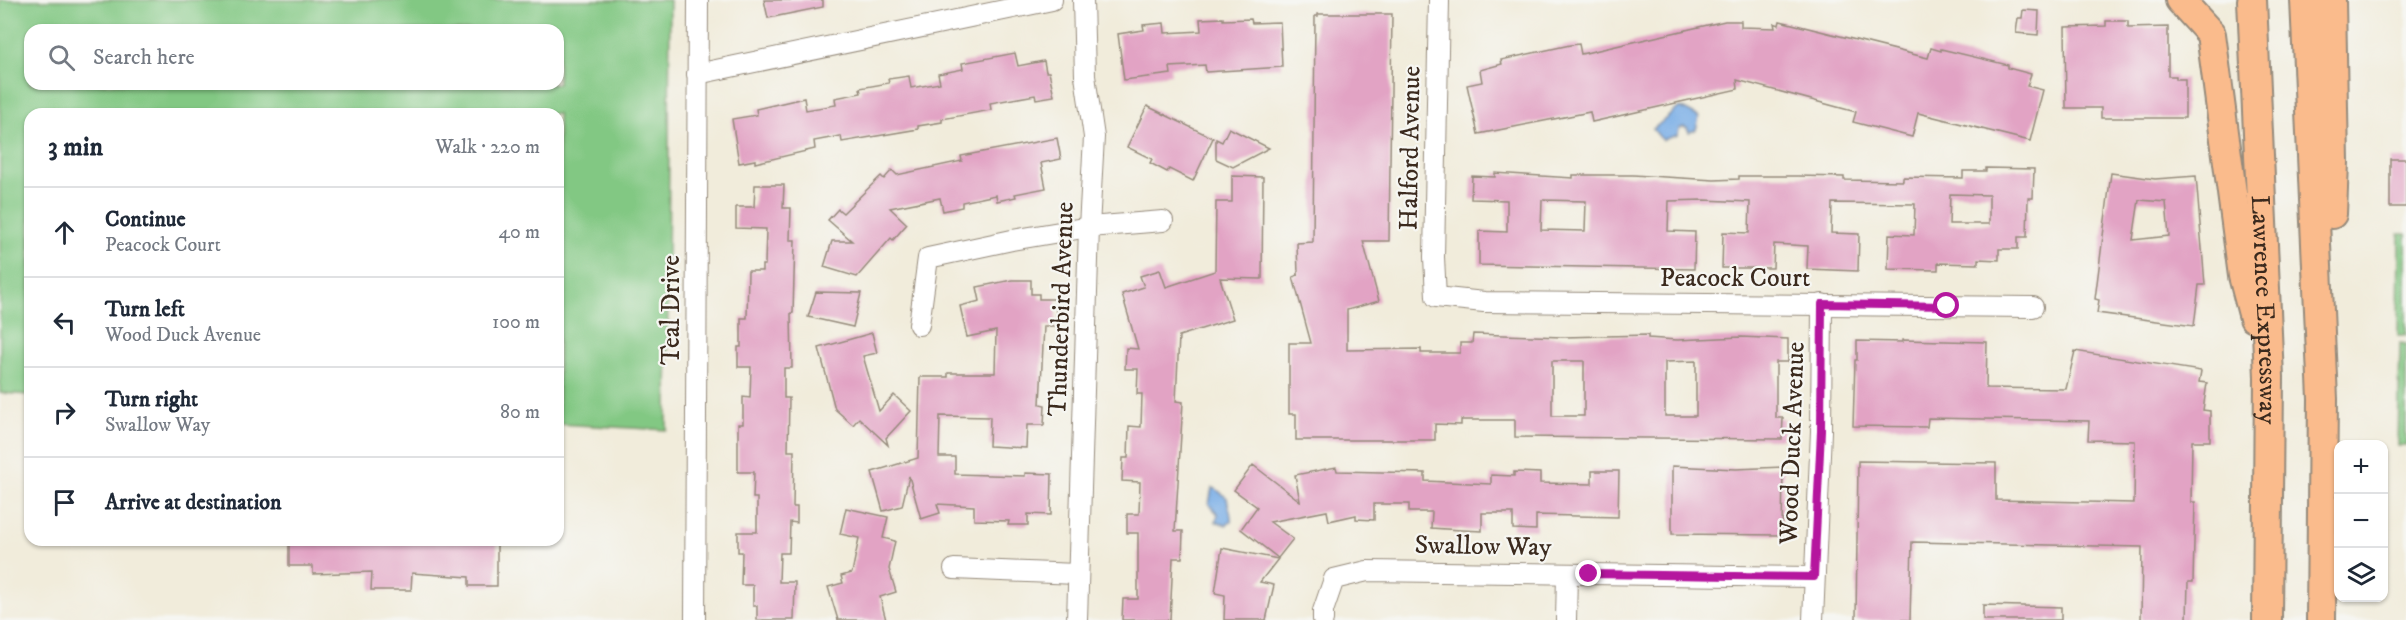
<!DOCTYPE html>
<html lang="en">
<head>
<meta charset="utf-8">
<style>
  body { margin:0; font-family:"IM FELL DW Pica",serif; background:#f2f2f3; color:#1f2937 }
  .controls { position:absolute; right:18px; bottom:18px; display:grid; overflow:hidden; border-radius:12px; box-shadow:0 2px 4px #0004 }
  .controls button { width:54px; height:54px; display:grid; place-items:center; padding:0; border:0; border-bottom:2px solid #e0e1e3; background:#fff; color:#1f2937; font:30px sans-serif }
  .stop { position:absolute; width:18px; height:18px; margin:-14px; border:4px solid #b5179e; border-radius:50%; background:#fff }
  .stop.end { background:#b5179e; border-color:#fff; box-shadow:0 2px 6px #0008 }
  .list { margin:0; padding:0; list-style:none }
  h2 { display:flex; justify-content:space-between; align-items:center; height:78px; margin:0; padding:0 24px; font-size:26px }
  h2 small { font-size:20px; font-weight:400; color:#747a83 }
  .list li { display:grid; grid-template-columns:39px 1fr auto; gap:18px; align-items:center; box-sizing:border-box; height:90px; padding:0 24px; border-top:2px solid #e0e1e3 }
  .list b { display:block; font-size:22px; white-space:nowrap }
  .list p { margin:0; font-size:20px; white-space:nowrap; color:#747a83 }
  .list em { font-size:20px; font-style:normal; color:#747a83 }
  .icon { flex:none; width:33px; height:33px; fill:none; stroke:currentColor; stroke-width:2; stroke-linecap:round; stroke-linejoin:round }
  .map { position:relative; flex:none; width:2406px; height:620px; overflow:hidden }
  .search { position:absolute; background:#fff; box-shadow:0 2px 4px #0004; left:24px; top:24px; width:540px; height:66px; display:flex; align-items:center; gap:15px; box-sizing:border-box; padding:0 21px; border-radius:18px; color:#747a83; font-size:22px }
  .panel { position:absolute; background:#fff; box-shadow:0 2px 4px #0004; left:24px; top:108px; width:540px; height:438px; border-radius:18px }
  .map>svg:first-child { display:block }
  .green { fill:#82c883; stroke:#5e7950; stroke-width:1.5; fill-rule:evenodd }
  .water { fill:#79ade6; stroke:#5a6c82; stroke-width:1.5 }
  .building { fill:#e2a3c4; fill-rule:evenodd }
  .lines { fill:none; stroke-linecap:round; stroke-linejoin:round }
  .minor-casing { stroke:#968b7c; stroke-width:22 }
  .highway-casing { stroke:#968b7c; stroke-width:32 }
  .minor { stroke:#fff; stroke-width:20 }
  .highway { stroke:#fabb8c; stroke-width:28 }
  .route { stroke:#b5179e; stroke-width:8 }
  .labels { text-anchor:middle; stroke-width:4.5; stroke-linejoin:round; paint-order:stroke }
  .street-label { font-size:26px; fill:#3b2a1e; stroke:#f6f6f2 }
</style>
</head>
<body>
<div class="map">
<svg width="2406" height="620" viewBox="0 0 2406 620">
  <rect width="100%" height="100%" fill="#f6f6f2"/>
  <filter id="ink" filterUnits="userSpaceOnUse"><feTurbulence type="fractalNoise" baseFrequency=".0167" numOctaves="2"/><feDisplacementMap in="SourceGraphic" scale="12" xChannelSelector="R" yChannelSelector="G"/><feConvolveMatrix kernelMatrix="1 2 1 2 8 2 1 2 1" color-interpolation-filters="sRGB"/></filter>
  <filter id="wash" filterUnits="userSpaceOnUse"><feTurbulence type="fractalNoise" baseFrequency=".008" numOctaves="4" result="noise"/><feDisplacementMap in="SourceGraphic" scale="24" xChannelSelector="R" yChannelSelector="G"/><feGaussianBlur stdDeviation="1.35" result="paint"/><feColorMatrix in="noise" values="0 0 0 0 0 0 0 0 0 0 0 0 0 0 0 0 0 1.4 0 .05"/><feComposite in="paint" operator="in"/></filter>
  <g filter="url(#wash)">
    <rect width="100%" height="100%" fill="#f1ecdb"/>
    <g class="green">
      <path d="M0,0H670L667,430L558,424V114H30V395L0,393ZM30,30H558V84H30Z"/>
      <path d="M2399,234H2406V335H2398Z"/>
      <path d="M2400,343L2406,344V446H2398Z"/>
    </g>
    <g class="water">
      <path d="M1680,107L1699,117L1696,130L1689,132L1687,128L1683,127L1679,129L1678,135L1662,140L1653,129Z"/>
      <path d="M1212,488L1216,489L1227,498C1228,506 1232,513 1231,522L1226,525L1216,522L1218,514L1209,504Z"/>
    </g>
    <g id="blocks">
      <g class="building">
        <path d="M764,0H823V7L768,18Z"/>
        <path d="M2023,10L2039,11L2038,35L2016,33L2018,18H2022Z"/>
        <path d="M1318,14H1392L1389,241H1363L1379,301L1347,310V350L1421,349V353H1460V343H1472L1473,334L1563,337L1648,335V338L1677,340L1741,337L1788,339V362H1776V418H1783L1782,439L1515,437V420H1461V425L1435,424V440H1296V414H1289V343H1311L1293,277L1298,275L1297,243L1313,242L1315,16H1318ZM1552,361H1584V416H1552ZM1696,361V416H1665V362Z"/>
        <path d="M1223,18V20L1251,19L1252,23L1280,22L1282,67L1206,72L1205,65L1170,67L1171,74L1124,80L1118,34L1144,30L1143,25L1164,23L1165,33L1201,31L1200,19Z"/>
        <path d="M1725,21H1741V27L1775,28L1774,23L1779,25L1780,21L1928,58L1931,48L1941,51V49L2008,65V68L2031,74L2027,86L2043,90L2030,141L1918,113L1912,137L1853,122L1856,112L1737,80L1738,89L1592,122L1590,112L1478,134L1467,85L1482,82L1480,70L1502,64L1501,60L1570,45L1579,44L1581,54Z"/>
        <path d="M2106,21H2128V28L2168,27V76H2176V79H2185V118H2101V108H2066L2065,27L2106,26Z"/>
        <path d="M1015,53L1018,66L1044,61L1046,72H1049L1054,96L1036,99L1035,95L990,103L991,110L942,119V122L918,126V129L842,142L841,136L814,141L815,149L755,163V160L739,163L732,119L757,115L756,109L804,98L806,110L836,105L835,98L861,93L860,88L889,83L888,79L909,76L911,88L940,83L938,74L963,69L962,63Z"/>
        <path d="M1147,106L1213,138L1193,181L1169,169L1167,172L1150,163L1152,159L1127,147Z"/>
        <path d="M1229,128L1269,148L1233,167L1216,159V139L1222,142Z"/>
        <path d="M1057,138L1061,159L1041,163L1046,188L1015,194L1016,197L997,201L996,195L962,202V207L943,211L940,198L890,208L907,224L893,240L891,238L857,277L824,267L832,241H852L828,220L838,209L843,213L881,176L884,179L892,170L897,175L962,161L961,156Z"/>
        <rect x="2390" y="159" width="16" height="48"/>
        <path d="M1986,168L2034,169L2033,198H2028L2027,237H2018V249H1999V260L1978,259V264L1938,263V270L1888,269L1889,234L1914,235L1915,204L1832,203L1831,233L1859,234L1858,271L1807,269L1808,246L1774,244L1773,268H1722L1723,232L1749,233L1750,202L1704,200L1669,201L1668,231L1695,232L1694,269L1479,265V231L1507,232V200L1471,199L1472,176L1495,177V173L1573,178V175H1633L1714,180L1739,179V176H1798L1844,177V180L1903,181V177L1963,178V171H1986ZM1950,194L1989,195V224H1949ZM1542,200L1586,201L1585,231L1541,230Z"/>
        <path d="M2111,173L2155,179L2196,176L2205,285H2199L2194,326L2097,313L2099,300L2095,299ZM2139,200L2166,202L2169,236L2133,240Z"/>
        <path d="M1232,176L1263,177L1262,279L1220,278L1233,319L1179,336L1176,401L1183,402L1175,531H1183L1182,558H1173L1170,620H1122L1123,599H1138V533H1127V514H1139L1140,482L1122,481L1123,458H1128L1129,426L1141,427L1142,394H1137L1138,369H1125L1126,348L1138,349L1122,294L1144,287L1140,276L1160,270L1166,287L1215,271L1216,202H1232Z"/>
        <path d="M755,185H784L783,208H791L790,240H795L793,313H791L792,368H784V398H789L788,451H794L793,507H797V523L790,522L789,553H780L779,582H795L794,620H757V606H753V585H741L742,552H738V532H757V498H753L754,472H738V424H743V397L750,398L751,367H738V347H741V318H747L748,271H762V265H765L766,229L736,228V207H754Z"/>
        <path d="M1012,280H1031V294H1039V299H1056V326H1044L1040,404L1045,405L1044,425H1027L1026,448L989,446L990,417L940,416L939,457H955V474L1025,476V473L1052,474L1051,515L1028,514V525H1008L1009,521L974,520V506L937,504L940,513L921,519L909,476L902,506L883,511L872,472L918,458L920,377H948V373H995L996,331L967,337L960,306L980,301L977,287Z"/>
        <path d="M816,292L861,293L853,327L808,317Z"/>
        <path d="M872,333L877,353L863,356L879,411L894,395L911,411L886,438L888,445L859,418L853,425L835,409L819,348Z"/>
        <path d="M1902,340L1987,342L1986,388L2066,389L2075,351L2201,371L2199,382L2207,383L2203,410L2210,411V441H2192L2191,502H2195L2193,582H2188L2187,620H2141L2142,547L1912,542L1910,620H1856L1858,461L1996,463V500L2134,503L2135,441L2088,440L2089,421L1928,418L1927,427L1853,426L1855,360H1857V341L1902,342Z"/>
        <path d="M1253,465L1300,501L1295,475L1336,467L1337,471L1425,473V481L1491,484V475L1514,476V472L1540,473V483L1592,484V471H1619L1618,517L1536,515V530L1513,529V513H1482V531L1461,530L1431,528L1432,512H1409V504H1374V520L1356,519V515L1329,521L1327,511L1270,522L1293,539L1278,558L1241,529L1257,507L1234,490Z"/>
        <path d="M1672,466L1736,469L1783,467L1782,535L1672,534Z"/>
        <path d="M846,508L888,517L883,538L895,541L889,569L896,592L880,597L886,620H838L828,587L843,583L841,576L852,573L859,538L840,534Z"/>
        <path d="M289,540H497V586H469V577L412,573L411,590H371L372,572L313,574V566H289Z"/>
        <path d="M1222,548L1278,559L1260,582L1274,585L1266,620H1224L1225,595L1215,593Z"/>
        <path d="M1983,605L2061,607V620H1983Z"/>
      </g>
    </g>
  </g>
  <g filter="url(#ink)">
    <use href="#blocks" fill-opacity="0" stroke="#968b7c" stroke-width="1.5"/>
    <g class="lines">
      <defs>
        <g id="minor">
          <path d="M1439,0L1434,257L1436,297L1484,302L2033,307"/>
          <path d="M697,74L1052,0"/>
          <path d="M919,325L928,258L1012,240L1089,227L1163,221"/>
          <path d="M954,569L1077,574"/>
          <path d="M695,620L698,0"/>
          <path d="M1077,620L1089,227L1094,137L1085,76L1083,0"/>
          <path d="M1323,620V611L1334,579L1367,571L1814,577"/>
          <path d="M1566,620L1567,574"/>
          <path d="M1813,620L1821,431L1822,304"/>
        </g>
        <g id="highway">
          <path d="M2180,0L2211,34L2243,276L2254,318"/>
          <path id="s1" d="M2252,0L2269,377L2267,620"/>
          <path d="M2305,0L2323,399L2321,620"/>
          <path d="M2331,0L2334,162L2332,214"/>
        </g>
      </defs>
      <use href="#minor" class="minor-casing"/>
      <use href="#highway" class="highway-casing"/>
      <use href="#minor" class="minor"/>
      <use href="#highway" class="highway"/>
    </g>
  </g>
  <g class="lines" filter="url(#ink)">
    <path class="route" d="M1589,574L1814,577L1821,431L1822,304L1947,306"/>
  </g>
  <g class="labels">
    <g class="street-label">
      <text transform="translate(1409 148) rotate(-89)" y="9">Halford Avenue</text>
      <text x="1735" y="286">Peacock Court</text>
      <text transform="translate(1060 309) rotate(-88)" y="9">Thunderbird Avenue</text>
      <text transform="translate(670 310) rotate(-90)" y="9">Teal Drive</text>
      <text dy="9" stroke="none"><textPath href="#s1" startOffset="310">Lawrence Expressway</textPath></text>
      <text transform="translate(1791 443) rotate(-88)" y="9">Wood Duck Avenue</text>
      <text transform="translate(1483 545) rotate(1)" y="9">Swallow Way</text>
    </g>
  </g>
</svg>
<div class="controls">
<button>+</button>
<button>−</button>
<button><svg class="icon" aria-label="layers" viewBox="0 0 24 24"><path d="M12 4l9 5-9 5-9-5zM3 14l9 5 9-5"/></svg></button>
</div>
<div class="stop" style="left:1947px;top:306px"></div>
<div class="stop end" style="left:1589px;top:574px"></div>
<div class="search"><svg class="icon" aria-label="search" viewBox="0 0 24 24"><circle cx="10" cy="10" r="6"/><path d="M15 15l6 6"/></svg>Search here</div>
<section class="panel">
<h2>3 min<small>Walk · 220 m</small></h2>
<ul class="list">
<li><svg class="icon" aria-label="ahead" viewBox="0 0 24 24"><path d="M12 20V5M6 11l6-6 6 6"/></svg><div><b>Continue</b><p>Peacock Court</p></div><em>40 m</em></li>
<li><svg class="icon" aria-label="left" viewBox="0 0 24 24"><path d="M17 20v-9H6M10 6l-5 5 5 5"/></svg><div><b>Turn left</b><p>Wood Duck Avenue</p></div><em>100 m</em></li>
<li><svg class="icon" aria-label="right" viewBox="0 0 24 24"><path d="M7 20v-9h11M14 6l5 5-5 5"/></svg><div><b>Turn right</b><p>Swallow Way</p></div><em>80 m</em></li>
<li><svg class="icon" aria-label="arrive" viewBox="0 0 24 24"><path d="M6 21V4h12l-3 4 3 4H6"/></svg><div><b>Arrive at destination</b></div></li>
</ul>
</section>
</div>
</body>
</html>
